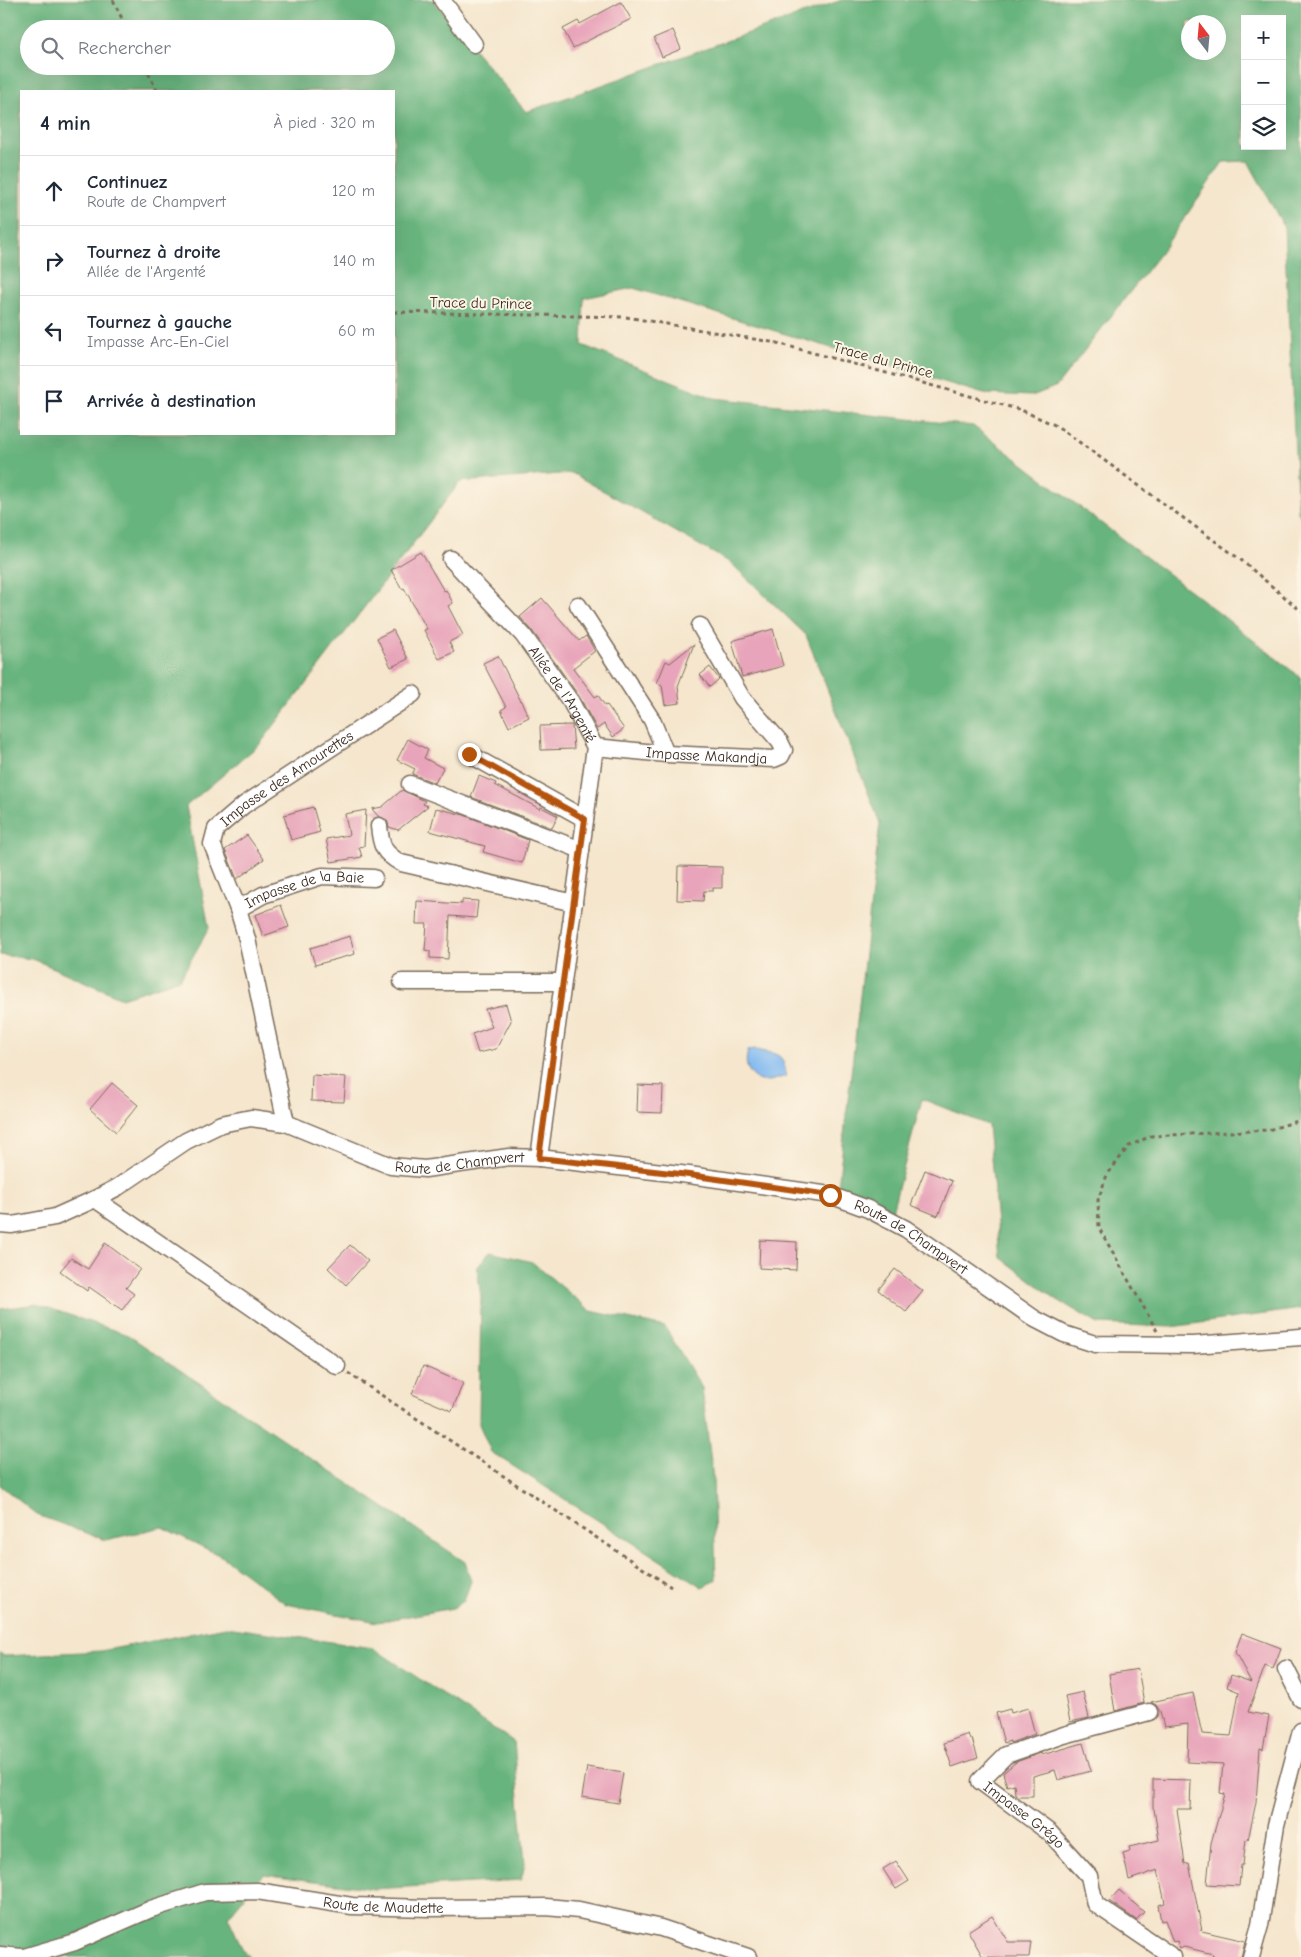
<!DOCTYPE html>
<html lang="fr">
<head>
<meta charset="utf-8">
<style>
  body { margin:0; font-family:"Comic Neue",sans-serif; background:#f2f2f3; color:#1f2937 }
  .controls { position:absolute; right:15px; top:15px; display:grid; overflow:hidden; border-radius:0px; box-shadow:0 5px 20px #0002 }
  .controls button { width:45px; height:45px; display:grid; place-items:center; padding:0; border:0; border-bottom:1px solid #e0e1e3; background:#fff; color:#1f2937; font:25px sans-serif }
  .compass { position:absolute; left:1181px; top:15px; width:45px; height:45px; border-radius:50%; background:#fff; box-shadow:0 5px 20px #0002; rotate:344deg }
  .stop { position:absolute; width:15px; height:15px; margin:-11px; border:4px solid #b45309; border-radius:50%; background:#fff }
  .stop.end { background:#b45309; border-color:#fff; box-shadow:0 1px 5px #0008 }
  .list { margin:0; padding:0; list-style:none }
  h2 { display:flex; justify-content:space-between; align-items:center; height:65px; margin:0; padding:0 20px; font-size:21px }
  h2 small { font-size:16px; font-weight:400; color:#747a83 }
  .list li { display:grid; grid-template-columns:32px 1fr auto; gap:15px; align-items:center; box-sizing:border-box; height:70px; padding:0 20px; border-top:1px solid #e0e1e3 }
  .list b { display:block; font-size:19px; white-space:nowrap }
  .list p { margin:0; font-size:16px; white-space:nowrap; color:#747a83 }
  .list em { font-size:16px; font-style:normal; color:#747a83 }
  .icon { flex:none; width:28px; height:28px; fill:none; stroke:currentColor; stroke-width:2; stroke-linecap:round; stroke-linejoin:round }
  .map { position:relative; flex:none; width:1301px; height:1957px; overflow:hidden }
  .search { position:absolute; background:#fff; box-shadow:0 5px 20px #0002; left:20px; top:20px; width:375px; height:55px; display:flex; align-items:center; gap:12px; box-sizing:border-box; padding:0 18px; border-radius:28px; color:#747a83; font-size:19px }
  .panel { position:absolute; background:#fff; box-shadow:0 5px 20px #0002; left:20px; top:90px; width:375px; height:345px; border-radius:0px }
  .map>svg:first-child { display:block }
  .forest { fill:#68b47e; stroke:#526f4e; fill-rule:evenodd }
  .water { fill:#80b9f1; stroke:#5e7288 }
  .building { fill:#e8a4ba }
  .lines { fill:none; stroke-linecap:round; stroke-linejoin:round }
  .minor-casing { stroke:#7c6c5b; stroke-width:19 }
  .path { stroke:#7c6c5b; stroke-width:3; stroke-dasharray:4 4; stroke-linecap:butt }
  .minor { stroke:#fff; stroke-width:16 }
  .route { stroke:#b45309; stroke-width:6 }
  .labels { text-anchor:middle; stroke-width:4; stroke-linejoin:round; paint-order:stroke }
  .street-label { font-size:15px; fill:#3b2a1e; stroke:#fcf5e5 }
</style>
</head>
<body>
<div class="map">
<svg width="1301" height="1957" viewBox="0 0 1301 1957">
  <rect width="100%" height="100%" fill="#fcf5e5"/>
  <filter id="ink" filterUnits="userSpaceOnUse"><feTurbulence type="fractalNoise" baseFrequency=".02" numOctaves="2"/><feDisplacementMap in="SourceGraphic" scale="10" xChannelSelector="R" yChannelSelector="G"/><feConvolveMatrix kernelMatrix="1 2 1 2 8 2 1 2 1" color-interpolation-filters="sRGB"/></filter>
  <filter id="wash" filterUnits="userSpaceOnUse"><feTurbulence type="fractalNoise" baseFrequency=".0096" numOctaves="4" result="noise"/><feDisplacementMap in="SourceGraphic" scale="20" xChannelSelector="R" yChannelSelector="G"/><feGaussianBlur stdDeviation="1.12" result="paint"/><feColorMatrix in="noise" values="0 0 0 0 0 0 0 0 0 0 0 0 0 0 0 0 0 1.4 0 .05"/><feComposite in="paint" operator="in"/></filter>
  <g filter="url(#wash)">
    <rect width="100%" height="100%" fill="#f5e6cd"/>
    <g class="forest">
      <path d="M0,0H433L526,112L842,0H1301V517L1298,512L1284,227L1248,161L1223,162L1164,248L1057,386L1032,396L984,394L633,288L584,298L582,345L714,398L973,426L1196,595L1301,678V1309L1171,1327L1098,1324L1056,1299L1000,1257L988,1125L922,1099L892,1211L838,1187L880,823L806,635L731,563L572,473L460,482L260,744L186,806L209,928L180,979L122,998L33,959L0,955ZM1245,19H1282V146H1245ZM1188,22H1218V52H1188ZM29,29H386V66H29ZM21,91H394V434H21Z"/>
      <path d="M490,1252L532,1262L591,1311L665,1327L702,1388L713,1479L716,1580L702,1587L491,1452L479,1424L481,1297L477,1268Z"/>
      <path d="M37,1304L128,1335L465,1562L471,1581L464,1601L453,1608L377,1622L286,1604L223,1557L162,1527L106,1540L37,1515L0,1485V1309Z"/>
      <path d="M226,1627L373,1648L514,1742L525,1864L521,1880L374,1889L263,1874L228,1917L244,1952L249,1957H0V1653L4,1656L101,1651Z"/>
    </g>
    <path class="water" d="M754,1049C773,1056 784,1048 786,1076L770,1081L757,1080C747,1070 744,1065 748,1051Z"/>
    <g id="blocks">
      <g class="building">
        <path d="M621,2L631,19L573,48L563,29L578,21L580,24Z"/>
        <path d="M673,30L681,49L662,57L654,38Z"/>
        <path d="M421,552L444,591L446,590L453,603L448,606L463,635L449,642L454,652L439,659L424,630L427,629L404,588L402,589L391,570Z"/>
        <path d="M542,598L579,641L586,636L595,651L573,668L595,697L598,695L605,706L607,705L624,729L613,737L604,724L597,729L579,696L531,629L520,617Z"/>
        <path d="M773,629L783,666L742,677L732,641Z"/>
        <path d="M393,630L408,659L391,667L377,638Z"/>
        <path d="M694,644L678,686L680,703L665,705L662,685L657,683L666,661L670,663Z"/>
        <path d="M498,656L529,717L509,727L501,710L506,707L483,663Z"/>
        <path d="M710,667L719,679L710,687L700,675Z"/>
        <path d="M572,725L574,749L541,750L540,726Z"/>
        <path d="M408,739L428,750L424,758L443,768L435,783L412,774L415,769L397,760Z"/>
        <path d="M479,776L496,783L495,785L540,809L541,807L558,816L552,828L471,797Z"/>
        <path d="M402,790L425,801L423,804L428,806L398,830L389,827L387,820L378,816L372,809L382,807Z"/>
        <path d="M313,807L320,832L291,840L284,815Z"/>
        <path d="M436,808L464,815L528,840L522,863L483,852L485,846L430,831Z"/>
        <path d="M366,810L364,846L359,847L362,857L331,862L326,839L349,835L345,814Z"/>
        <path d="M247,835L264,859L237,879L225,850Z"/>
        <path d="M678,866L722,867V888H713V891H704L703,901L677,900Z"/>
        <path d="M462,900L478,901L476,918L450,916L448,959L430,958V951L425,950L427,924H416L417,901L462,904Z"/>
        <path d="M281,905L289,927L263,936L255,915Z"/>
        <path d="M350,936L355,954L315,965L310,948Z"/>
        <path d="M506,1004L511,1021L496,1049L478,1053L472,1034L492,1027L485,1009Z"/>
        <path d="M312,1075L346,1077L344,1102L311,1101Z"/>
        <path d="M112,1083L138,1105L116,1132L90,1109Z"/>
        <path d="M638,1085L663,1086L662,1113L637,1112Z"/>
        <path d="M925,1170L952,1181L938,1216L911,1205Z"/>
        <path d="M760,1240L797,1242L796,1270L759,1268Z"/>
        <path d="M105,1243L140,1269L126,1288L134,1294L122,1310L89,1287L87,1291L60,1271L71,1258L88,1269Z"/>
        <path d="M350,1245L368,1261L346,1285L328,1268Z"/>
        <path d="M895,1269L923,1291L906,1312L878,1290Z"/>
        <path d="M423,1366L463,1383L452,1411L412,1394Z"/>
        <path d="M1242,1633L1281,1648L1273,1669L1265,1666L1248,1712L1269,1716L1263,1749L1260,1748L1256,1802L1248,1840L1246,1839L1243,1865H1241L1239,1886L1207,1884L1211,1843L1225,1794L1220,1793L1223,1764L1187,1762L1188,1724L1164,1727L1160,1711L1156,1705L1151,1702L1193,1693L1202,1734L1231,1736L1239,1692L1227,1687L1231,1675L1251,1682L1235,1652Z"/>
        <path d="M1138,1669L1144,1703L1115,1711L1109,1674Z"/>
        <path d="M1083,1692L1089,1718L1070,1722L1065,1696Z"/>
        <path d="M1028,1708L1035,1734L1010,1743V1741L1004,1743L996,1713L1010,1709L1011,1713Z"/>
        <path d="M968,1734L970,1739H972L978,1758L952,1767L944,1743Z"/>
        <path d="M1083,1743L1091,1771L1058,1780L1055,1770L1033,1776V1796H1018L1015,1794L1014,1784L1007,1786L1003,1773L1016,1762L1041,1753L1042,1755Z"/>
        <path d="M587,1767L623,1773L618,1803L582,1797Z"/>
        <path d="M1153,1779L1191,1780L1190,1809H1177L1185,1864L1189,1863L1202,1931L1245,1941L1241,1957H1212L1213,1954L1184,1947L1180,1949L1177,1941L1173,1942L1165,1920L1161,1921L1158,1905L1165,1903L1158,1870L1129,1880L1123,1853L1130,1851L1129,1847L1159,1840L1154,1809L1153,1808Z"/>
        <path d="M896,1861L909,1881L896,1889L883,1869Z"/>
        <path d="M1119,1890L1144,1912L1136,1920L1109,1901Z"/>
        <path d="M992,1916L1008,1942H1031L1029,1957H983L968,1931Z"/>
      </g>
    </g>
  </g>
  <g filter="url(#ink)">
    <use href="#blocks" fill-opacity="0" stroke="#7c6c5b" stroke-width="1"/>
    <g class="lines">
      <defs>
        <g id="minor">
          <path d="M442,0L474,44"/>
          <path id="s1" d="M451,559L523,635L571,702L595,747L539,1158"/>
          <path d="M578,605L652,720L666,754"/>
          <path id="s2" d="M595,747L666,754L774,759L781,756L784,750L780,742L742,698L700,626"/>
          <path d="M469,754L585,819"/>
          <path d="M410,784L581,850"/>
          <path d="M379,826C381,846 383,853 401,863L574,903"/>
          <path id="s3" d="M238,909L263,895L322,876L374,878"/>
          <path d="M402,982H562"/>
          <path id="s4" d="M286,1123L247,939L238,909L212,844L216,829L244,805L413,694"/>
          <path d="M95,1199L337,1366"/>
          <path id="s5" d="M0,1224L12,1225L55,1217L95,1199L118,1187L186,1141L221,1124L251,1118L286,1123L391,1166L425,1169L509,1157L539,1158L689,1175L830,1195L868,1209L906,1229L1035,1319L1064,1334L1095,1344L1193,1345L1301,1337"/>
          <path d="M1286,1669L1301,1699"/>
          <path id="s6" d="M1149,1712L1064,1735L1006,1755L980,1781L1050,1833L1089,1876L1095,1904L1173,1957"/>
          <path d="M0,1955L22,1957"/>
          <path id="s7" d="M24,1957L75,1942L151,1909L205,1892L257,1891L352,1906L429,1908L546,1907L579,1910L661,1928L748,1957"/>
          <path d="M1251,1957L1260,1925L1276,1825L1301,1731"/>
        </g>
      </defs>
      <use href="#minor" class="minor-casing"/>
      <g class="path">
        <path d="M113,0L127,29"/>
        <path d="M145,66L157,91"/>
        <path d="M394,312L626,317L777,343L1021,410L1057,426L1241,560L1301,611"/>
        <path d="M1157,1331L1099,1228L1098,1200L1107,1175L1129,1146L1151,1136L1268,1130L1301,1120"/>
        <path d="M348,1373L671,1587"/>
      </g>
      <use href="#minor" class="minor"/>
    </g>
  </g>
  <g class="lines" filter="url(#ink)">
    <path class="route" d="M469,754L585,819L539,1158L689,1175L830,1195"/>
  </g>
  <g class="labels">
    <g class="street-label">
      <text transform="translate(481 303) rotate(1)" y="5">Trace du Prince</text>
      <text transform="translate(883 360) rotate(15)" y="5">Trace du Prince</text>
      <text dy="5" stroke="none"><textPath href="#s1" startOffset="176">Allée de l'Argenté</textPath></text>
      <text dy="5" stroke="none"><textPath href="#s2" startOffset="112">Impasse Makandja</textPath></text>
      <text dy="5" stroke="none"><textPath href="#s4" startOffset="392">Impasse des Amourettes</textPath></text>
      <text dy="5" stroke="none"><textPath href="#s3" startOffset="71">Impasse de la Baie</textPath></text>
      <text dy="5" stroke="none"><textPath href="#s5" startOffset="495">Route de Champvert</textPath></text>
      <text dy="5" stroke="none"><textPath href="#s5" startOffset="960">Route de Champvert</textPath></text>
      <text dy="5" stroke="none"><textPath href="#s6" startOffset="242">Impasse Grégo</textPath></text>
      <text dy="5" stroke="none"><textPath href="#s7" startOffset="372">Route de Maudette</textPath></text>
    </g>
  </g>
</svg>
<div class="controls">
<button>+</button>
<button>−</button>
<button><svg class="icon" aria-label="layers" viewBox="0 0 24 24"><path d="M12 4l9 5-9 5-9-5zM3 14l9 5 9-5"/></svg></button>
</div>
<svg class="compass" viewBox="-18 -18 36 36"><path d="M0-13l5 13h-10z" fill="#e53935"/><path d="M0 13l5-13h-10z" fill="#747a83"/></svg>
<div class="stop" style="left:830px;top:1195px"></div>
<div class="stop end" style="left:469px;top:754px"></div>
<div class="search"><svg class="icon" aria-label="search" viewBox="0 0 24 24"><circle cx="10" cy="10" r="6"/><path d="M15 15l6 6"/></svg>Rechercher</div>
<section class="panel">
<h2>4 min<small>À pied · 320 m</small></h2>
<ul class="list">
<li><svg class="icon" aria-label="ahead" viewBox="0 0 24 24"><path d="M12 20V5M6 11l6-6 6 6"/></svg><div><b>Continuez</b><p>Route de Champvert</p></div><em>120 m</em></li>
<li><svg class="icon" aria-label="right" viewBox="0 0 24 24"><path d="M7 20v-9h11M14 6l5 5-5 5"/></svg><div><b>Tournez à droite</b><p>Allée de l'Argenté</p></div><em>140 m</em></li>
<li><svg class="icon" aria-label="left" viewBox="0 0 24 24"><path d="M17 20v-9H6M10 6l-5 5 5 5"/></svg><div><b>Tournez à gauche</b><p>Impasse Arc-En-Ciel</p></div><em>60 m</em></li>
<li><svg class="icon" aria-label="arrive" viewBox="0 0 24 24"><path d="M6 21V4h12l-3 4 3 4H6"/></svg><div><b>Arrivée à destination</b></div></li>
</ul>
</section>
</div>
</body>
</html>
